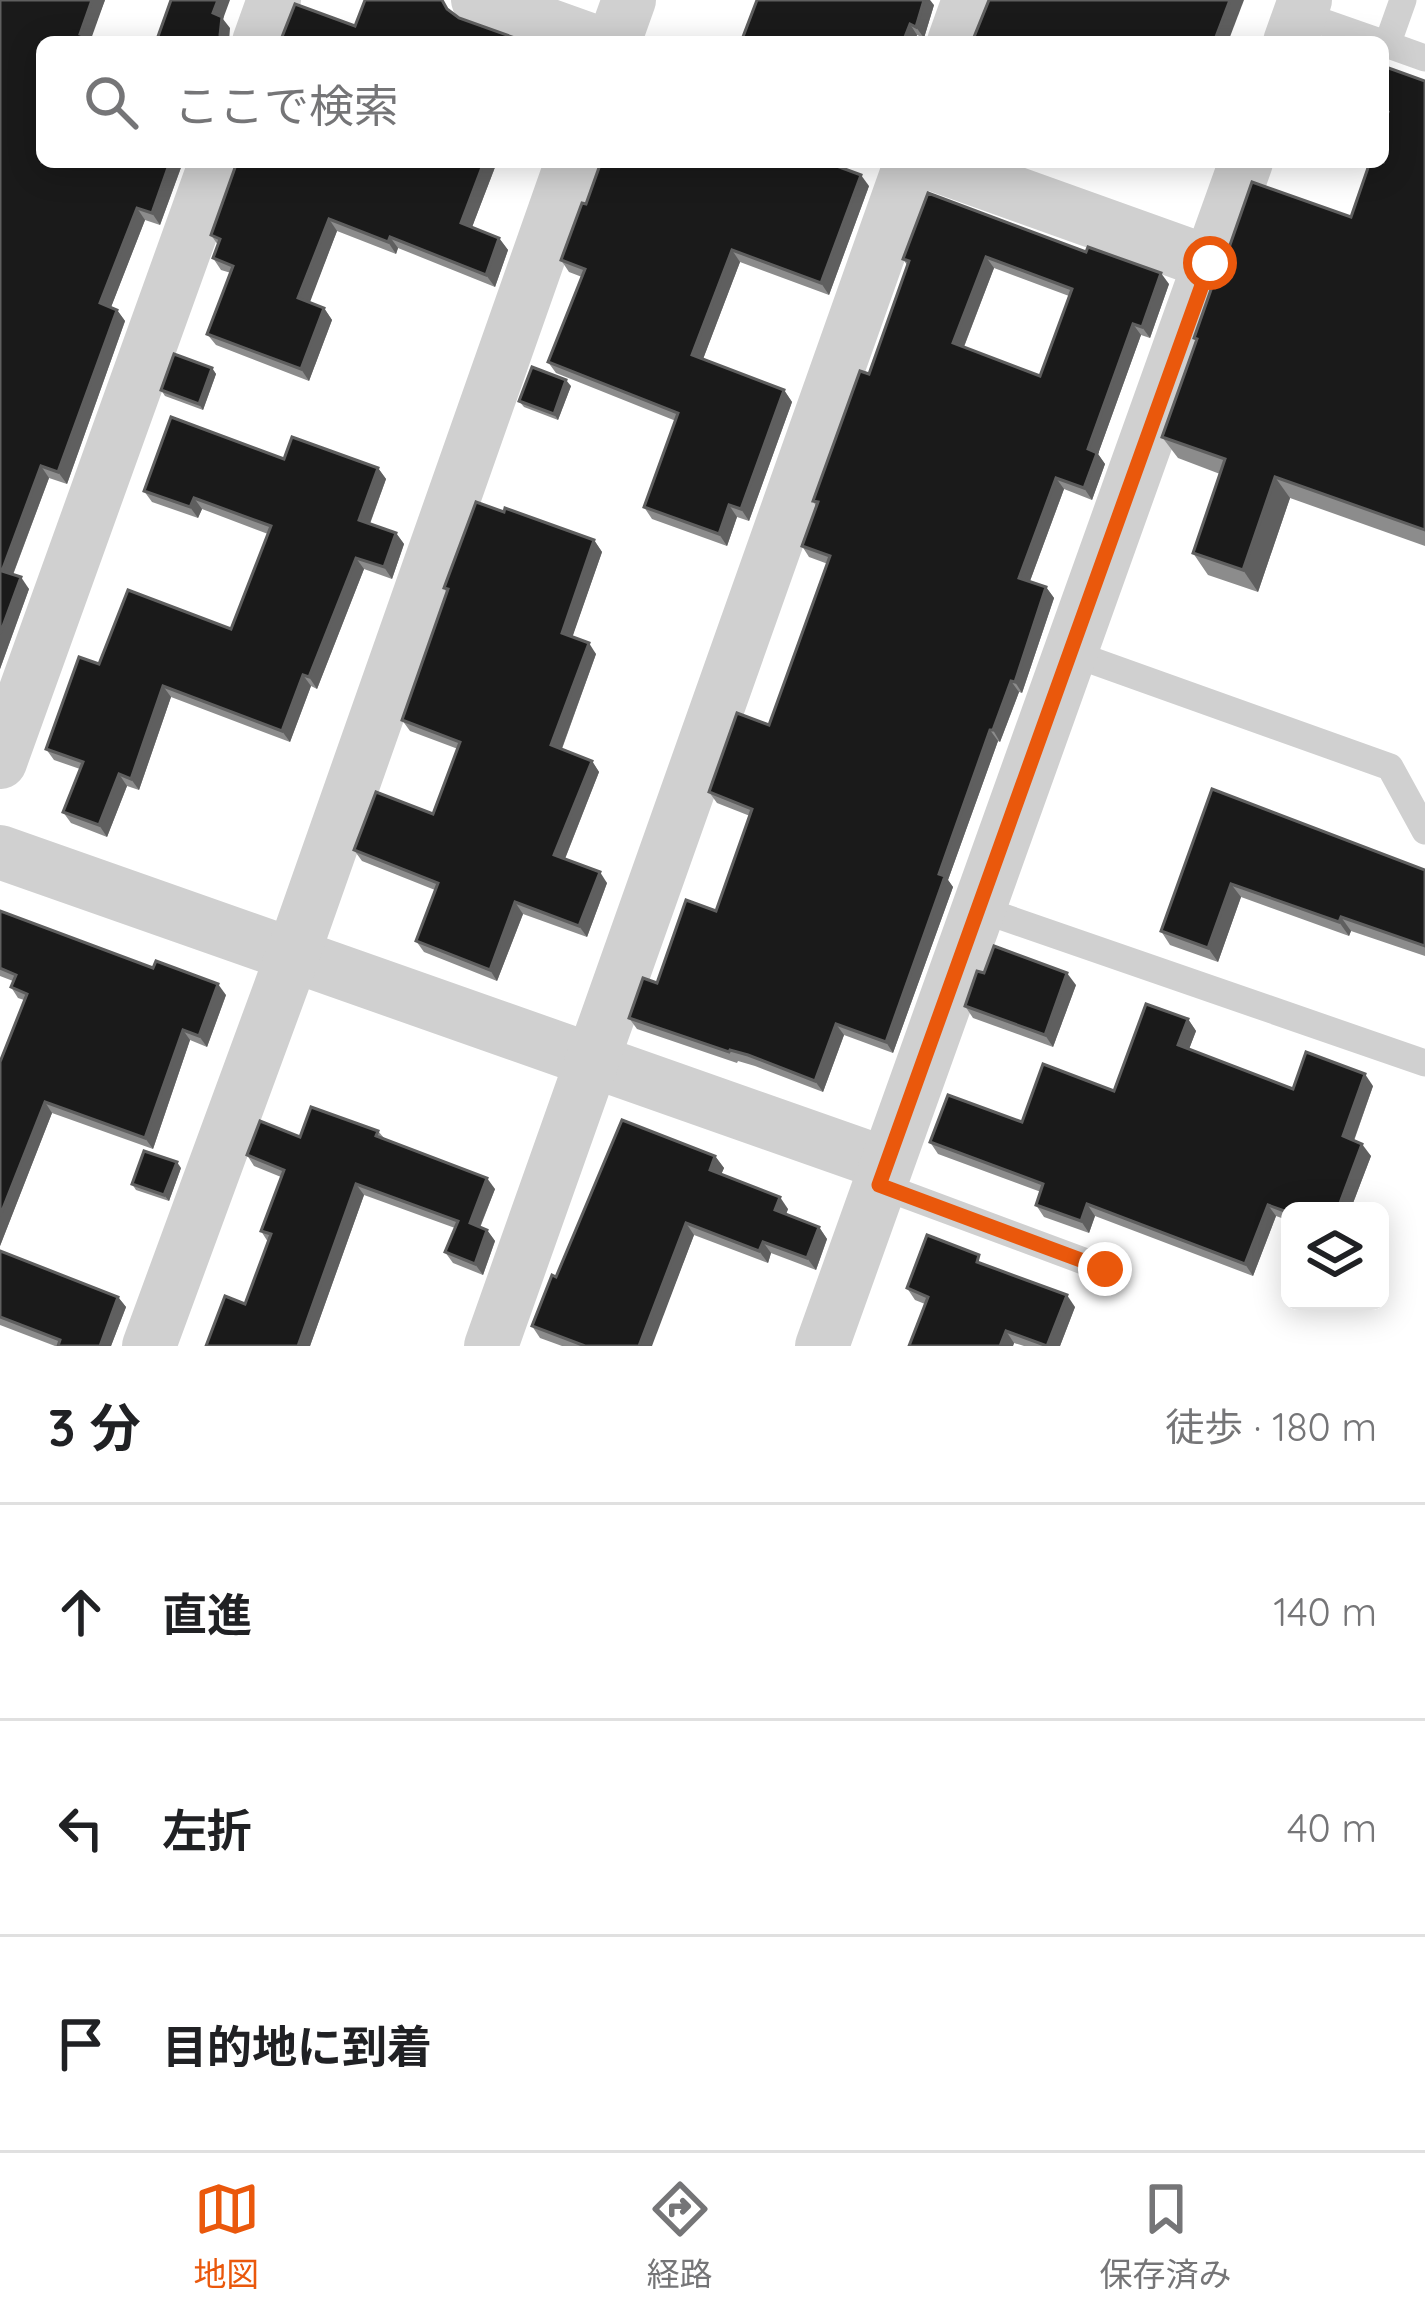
<!DOCTYPE html>
<html lang="ja">
<head>
<meta charset="utf-8">
<style>
  body { margin:0; font-family:Quicksand,"Noto Sans JP",sans-serif; background:#f6f6f6; color:#202124 }
  .controls { position:absolute; right:36px; bottom:36px; display:grid; overflow:hidden; border-radius:18px; box-shadow:0 6px 30px #0003 }
  .controls button { width:108px; height:108px; display:grid; place-items:center; padding:0; border:0; border-bottom:3px solid #e0e0e0; background:#fff; color:#202124; font:60px sans-serif }
  .stop { position:absolute; width:36px; height:36px; margin:-27px; border:9px solid #ea580c; border-radius:50%; background:#fff }
  .stop.end { background:#ea580c; border-color:#fff; box-shadow:0 3px 12px #0008 }
  .list { margin:0; padding:0; list-style:none }
  h2 { display:flex; justify-content:space-between; align-items:center; height:156px; margin:0; padding:0 48px; font-size:51px }
  h2 small { font-size:39px; font-weight:400; color:#757577 }
  .list li { display:grid; grid-template-columns:78px 1fr auto; gap:36px; align-items:center; box-sizing:border-box; height:216px; padding:0 48px; border-top:3px solid #e0e0e0 }
  .list b { display:block; font-size:45px; white-space:nowrap }
  .list em { font-size:39px; font-style:normal; color:#757577 }
  .icon { flex:none; width:66px; height:66px; fill:none; stroke:currentColor; stroke-width:2; stroke-linecap:round; stroke-linejoin:round }
  .map { position:relative; flex:none; width:1425px; height:1346px; overflow:hidden }
  .search { position:absolute; background:#fff; box-shadow:0 6px 30px #0003; left:36px; right:36px; top:36px; height:132px; display:flex; align-items:center; gap:30px; box-sizing:border-box; padding:0 42px; border-radius:18px; color:#757577; font-size:45px }
  .sheet { height:804px; background:#fff }
  nav { display:flex; justify-content:space-around; align-items:center; box-sizing:border-box; height:168px; border-top:3px solid #e0e0e0; background:#fff; font-size:33px; color:#757577 }
  nav a { display:grid; justify-items:center; gap:6px }
  nav .on { color:#ea580c }
  .map>svg:first-child { display:block }
  .lines { fill:none; stroke-linecap:round; stroke-linejoin:round }
  .service { stroke:#d0d0d0; stroke-width:27 }
  .minor { stroke:#d0d0d0; stroke-width:54 }
  .wall { fill:#8c8c8c; fill-rule:evenodd }
  .shaded-wall { fill:#5f5f5f }
  .building { fill:#1a1a1a; stroke:#5f5f5f; stroke-width:3; fill-rule:evenodd }
  .route { stroke:#ea580c; stroke-width:15 }
</style>
</head>
<body>
<div class="map">
<svg width="1425" height="1346" viewBox="0 0 1425 1346">
  <rect width="100%" height="100%" fill="#fff"/>
  <g class="lines">
    <g class="service">
      <path d="M1300,14L1380,42"/>
      <path d="M1383,43L1425,58"/>
      <path d="M1387,45L1403,0"/>
      <path d="M1071,653L1390,767L1425,831"/>
      <path d="M980,909L1425,1063"/>
      <path d="M879,1185L1105,1269"/>
    </g>
    <g class="minor">
      <path d="M478,0L595,42"/>
      <path d="M259,42L274,0"/>
      <path d="M614,42L629,0"/>
      <path d="M954,42L969,0"/>
      <path d="M1290,42L1305,0"/>
      <path d="M928,162L1210,263"/>
      <path d="M0,762L216,162"/>
      <path d="M0,852L886,1164"/>
      <path d="M149,1346L292,957L572,162"/>
      <path d="M491,1346L911,162"/>
      <path d="M822,1346L1246,162"/>
    </g>
  </g>
  <g class="wall">
    <path d="M0,0H105L42,162H183L160,225L145,220L111,307L117,310L125,321L67,484L49,478L13,575L29,589L0,669Z"/>
    <path d="M934,5L924,38L917,35L915,42H741Z"/>
    <path d="M1383,66L1425,81V546L1290,498L1258,592L1208,575L1193,553L1220,474L1178,458L1162,437L1196,341L1194,338L1216,285L1351,217L1383,162Z"/>
    <path d="M237,162H497L472,227L499,238L508,250L495,287L398,248L396,254L337,231L309,303L324,308L332,320L309,381L216,345L207,334L231,273L221,270L213,258L218,245L211,235Z"/>
    <path d="M869,186L829,295L740,262L703,359L784,390L792,402L749,521L737,517L727,546L652,519L644,507L676,421L556,373L548,362L582,277L569,272L561,260L586,204Z"/>
    <path d="M928,193L1169,284L1150,338L1141,335L1098,454L1105,464L1092,500L1064,489L1030,581L1046,587L1054,598L1022,693L1019,692L1000,742L998,741L948,880L953,887L893,1053L844,1035L823,1092L755,1066L738,1061L737,1063L637,1029L629,1018L716,911L750,816L717,803L709,792L769,725L828,564L809,557L802,546L816,506L813,501L869,374L907,265L903,259ZM994,268L1069,296L1040,376L964,347Z"/>
    <path d="M212,368L216,374L203,410L165,396L161,390Z"/>
    <path d="M571,386L558,420L524,407L519,401Z"/>
    <path d="M284,459L378,468L386,479L370,524L396,533L404,544L392,579L364,569L317,689L311,686L290,742L171,697L139,790L127,786L107,837L71,823L63,812L80,769L54,760L46,749L99,664L231,629L268,534L202,509L198,518L152,502L144,491Z"/>
    <path d="M504,512L594,540L602,552L572,637L596,654L562,749L592,761L599,772L565,859L607,883L587,937L523,914L497,981L424,952L416,941L435,890L362,861L354,850L433,814L458,749L410,731L402,720L447,593L444,588Z"/>
    <path d="M1212,789L1425,870V956L1351,931L1349,936L1241,897L1218,962L1170,945L1161,931Z"/>
    <path d="M0,911L226,995L207,1047L190,1040L153,1149L52,1113L0,1246V1062L24,1000L18,998L11,987L13,981L0,976Z"/>
    <path d="M984,973L1076,985L1053,1047L973,1018L965,1006Z"/>
    <path d="M1188,1019L1196,1031L1189,1049L1293,1089L1373,1086L1354,1141L1371,1156L1350,1211H1290V1221L1276,1216L1253,1276L1095,1216L1089,1233L1044,1217L1036,1205L1041,1192L938,1154L930,1142L1022,1122L1114,1091Z"/>
    <path d="M378,1131L384,1138L495,1189L480,1228L487,1230L495,1241L483,1275L453,1263L445,1252L455,1228L364,1195L310,1346H206L245,1304L268,1242L261,1231L281,1177L254,1166L247,1155L300,1137Z"/>
    <path d="M715,1156L724,1168L721,1174L788,1209L786,1214L819,1227L827,1239L816,1270L771,1253L768,1263L694,1235L651,1346H562L540,1338L532,1326L556,1277Z"/>
    <path d="M181,1168L169,1201L136,1190L132,1184Z"/>
    <path d="M0,1251L118,1297L126,1307L111,1346H55L0,1325Z"/>
    <path d="M987,1266L1075,1307L1060,1346H1024L1014,1343L1013,1346H909L925,1304L915,1300L907,1288Z"/>
  </g>
  <g class="shaded-wall">
    <path d="M92,0H105L90,42L80,34Z"/>
    <path d="M218,0H230L223,19L230,28L229,42H223L213,13Z"/>
    <path d="M924,0H930L934,5L924,38L916,27Z"/>
    <path d="M1230,0H1244L1228,42H1214Z"/>
    <path d="M910,24L917,35L915,42H903Z"/>
    <path d="M170,162H183L160,225L152,213Z"/>
    <path d="M484,162H497L469,235L461,223Z"/>
    <path d="M861,175L869,186L829,295L821,283Z"/>
    <path d="M137,208L145,220L108,315L100,303Z"/>
    <path d="M329,219L337,231L307,310L298,298Z"/>
    <path d="M390,237L398,248L396,254L388,242Z"/>
    <path d="M499,238L508,250L495,287L486,275Z"/>
    <path d="M732,250L740,262L700,367L692,355Z"/>
    <path d="M986,257L994,268L961,354L953,343Z"/>
    <path d="M1161,273L1169,284L1150,338L1142,327Z"/>
    <path d="M324,308L332,320L309,381L301,369Z"/>
    <path d="M117,310L125,321L67,484L58,472Z"/>
    <path d="M1133,324L1141,335L1098,454L1105,464L1092,500L1084,488L1088,449Z"/>
    <path d="M212,368L216,374L203,410L199,404Z"/>
    <path d="M566,380L571,386L558,420L554,414Z"/>
    <path d="M784,390L792,402L749,521L741,509Z"/>
    <path d="M41,466L49,478L10,582L2,571Z"/>
    <path d="M378,468L386,479L367,531L359,520Z"/>
    <path d="M1275,477L1290,498L1258,592L1243,570Z"/>
    <path d="M1056,478L1064,489L1027,589L1019,578Z"/>
    <path d="M194,498L202,509L198,518L190,507Z"/>
    <path d="M729,505L737,517L727,546L719,534Z"/>
    <path d="M396,533L404,544L392,579L384,567Z"/>
    <path d="M594,540L602,552L570,644L562,633Z"/>
    <path d="M356,558L364,569L317,689L309,677Z"/>
    <path d="M21,577L29,589L0,669V634Z"/>
    <path d="M1046,587L1054,598L1022,693L1015,682Z"/>
    <path d="M589,643L596,654L559,756L551,745Z"/>
    <path d="M303,675L311,686L290,742L282,731Z"/>
    <path d="M1011,681L1019,692L1000,742L993,730Z"/>
    <path d="M163,686L171,697L139,790L131,779Z"/>
    <path d="M990,730L998,741L948,880L953,887L893,1053L886,1042L939,874Z"/>
    <path d="M592,761L599,772L562,866L554,855Z"/>
    <path d="M119,774L127,786L107,837L99,825Z"/>
    <path d="M600,872L607,883L587,937L579,926Z"/>
    <path d="M1231,884L1241,897L1218,962L1208,948Z"/>
    <path d="M515,902L523,914L497,981L490,970Z"/>
    <path d="M1341,917L1351,931L1349,936L1339,922Z"/>
    <path d="M1067,973L1076,985L1053,1047L1045,1035Z"/>
    <path d="M218,984L226,995L207,1047L199,1036Z"/>
    <path d="M1188,1019L1196,1031L1186,1057L1178,1045Z"/>
    <path d="M836,1024L844,1035L823,1092L815,1081Z"/>
    <path d="M183,1030L190,1040L153,1149L145,1138Z"/>
    <path d="M1365,1074L1373,1086L1351,1148L1343,1136Z"/>
    <path d="M45,1102L52,1113L0,1246V1216Z"/>
    <path d="M1362,1144L1371,1156L1350,1211H1337Z"/>
    <path d="M715,1156L724,1168L718,1182L710,1170Z"/>
    <path d="M177,1162L181,1168L169,1201L164,1195Z"/>
    <path d="M487,1178L495,1189L477,1234L470,1223Z"/>
    <path d="M356,1184L364,1195L310,1346H298Z"/>
    <path d="M780,1197L788,1209L783,1222L775,1210Z"/>
    <path d="M1087,1204L1095,1216L1089,1233L1081,1221Z"/>
    <path d="M1268,1205L1276,1216L1253,1276L1245,1264Z"/>
    <path d="M686,1223L694,1235L652,1346H639Z"/>
    <path d="M819,1227L827,1239L816,1270L807,1258Z"/>
    <path d="M487,1230L495,1241L483,1275L475,1264Z"/>
    <path d="M763,1242L771,1253L768,1263L759,1251Z"/>
    <path d="M1067,1295L1075,1307L1060,1346H1048Z"/>
    <path d="M118,1297L126,1307L111,1346H100Z"/>
    <path d="M1006,1331L1014,1343L1013,1346H1000Z"/>
  </g>
  <g class="building">
    <path d="M0,0H92L80,34L103,42H42V162H170L152,213L137,208L100,303L117,310L58,472L41,466L2,571L21,577L0,634Z"/>
    <path d="M171,0H218L213,13L222,17L220,35L223,42H156Z"/>
    <path d="M365,0H442L447,9L459,18L515,38L513,42H280L295,4L355,26Z"/>
    <path d="M757,0H924L916,27L910,24L903,42H826L818,39L817,42H741Z"/>
    <path d="M989,0H1230L1214,42H972Z"/>
    <path d="M1383,66L1425,81V530L1275,477L1243,570L1193,553L1225,459L1162,437L1197,339L1194,338L1213,284L1216,285L1252,182L1351,217L1370,162H1383V125L1388,112L1383,111Z"/>
    <path d="M237,162H484L461,223L499,238L486,275L390,237L388,242L329,219L298,298L324,308L301,369L207,334L233,266L213,258L220,239L211,235Z"/>
    <path d="M601,162H826L861,175L821,283L732,250L692,355L784,390L741,509L729,505L719,534L644,507L678,413L548,362L585,269L561,260L582,203L586,204Z"/>
    <path d="M928,193L1086,252L1088,247L1161,273L1142,327L1133,324L1088,449L1097,453L1084,488L1056,478L1019,578L1046,587L1015,682L1011,681L993,730H990L939,874L945,876L886,1042L836,1024L815,1081L748,1055L730,1050L729,1052L629,1018L643,978L657,983L686,900L716,911L752,809L709,792L737,713L769,725L830,556L802,546L818,502L813,501L860,371L869,374L909,261L903,259ZM986,257L1072,289L1040,376L953,343Z"/>
    <path d="M174,354L212,368L199,404L161,390Z"/>
    <path d="M532,367L566,380L554,414L519,401Z"/>
    <path d="M171,417L284,459L292,437L378,468L359,520L396,533L384,567L356,558L309,677L303,675L282,731L163,686L131,779L119,774L99,825L63,812L83,762L46,749L79,657L99,664L128,590L231,629L271,526L194,498L190,507L144,491Z"/>
    <path d="M476,502L504,512L505,508L594,540L562,633L589,643L551,745L592,761L554,855L600,872L579,926L515,902L490,970L416,941L438,883L354,850L376,792L433,814L460,742L402,720L448,589L444,588Z"/>
    <path d="M1212,789L1425,870V946L1341,917L1339,922L1231,884L1208,948L1161,931Z"/>
    <path d="M0,911L153,968L156,961L218,984L199,1036L183,1030L145,1138L45,1102L0,1216V1062L27,994L11,987L16,975L0,968Z"/>
    <path d="M994,946L1067,973L1045,1035L965,1006L977,971L984,973Z"/>
    <path d="M1146,1004L1188,1019L1178,1045L1293,1089L1306,1052L1365,1074L1343,1136L1362,1144L1337,1211H1290V1213L1268,1205L1245,1264L1087,1204L1081,1221L1036,1205L1043,1184L930,1142L948,1095L1022,1122L1043,1064L1114,1091Z"/>
    <path d="M311,1107L378,1131L376,1136L487,1178L470,1223L487,1230L475,1264L445,1252L458,1221L356,1184L298,1346H206L225,1296L245,1304L271,1234L261,1231L284,1170L247,1155L260,1121L300,1137Z"/>
    <path d="M622,1120L715,1156L710,1170L780,1197L775,1210L819,1227L807,1258L763,1242L759,1251L686,1223L639,1346H585L532,1326L552,1275L556,1277Z"/>
    <path d="M144,1151L177,1162L164,1195L132,1184Z"/>
    <path d="M927,1235L979,1255L977,1262L1067,1295L1047,1346L1006,1331L1000,1346H909L928,1297L907,1288Z"/>
    <path d="M0,1251L118,1297L100,1346H58L60,1340L0,1317Z"/>
  </g>
  <g class="lines">
    <path class="route" d="M1105,1269L879,1185L1210,263"/>
  </g>
</svg>
<div class="controls">
<button><svg class="icon" aria-label="layers" viewBox="0 0 24 24"><path d="M12 4l9 5-9 5-9-5zM3 14l9 5 9-5"/></svg></button>
</div>
<div class="stop" style="left:1210px;top:263px"></div>
<div class="stop end" style="left:1105px;top:1269px"></div>
<div class="search"><svg class="icon" aria-label="search" viewBox="0 0 24 24"><circle cx="10" cy="10" r="6"/><path d="M15 15l6 6"/></svg>ここで検索</div>
</div>
<section class="sheet">
<h2>3 分<small>徒歩 · 180 m</small></h2>
<ul class="list">
<li><svg class="icon" aria-label="ahead" viewBox="0 0 24 24"><path d="M12 20V5M6 11l6-6 6 6"/></svg><div><b>直進</b></div><em>140 m</em></li>
<li><svg class="icon" aria-label="left" viewBox="0 0 24 24"><path d="M17 20v-9H6M10 6l-5 5 5 5"/></svg><div><b>左折</b></div><em>40 m</em></li>
<li><svg class="icon" aria-label="arrive" viewBox="0 0 24 24"><path d="M6 21V4h12l-3 4 3 4H6"/></svg><div><b>目的地に到着</b></div></li>
</ul>
</section>
<nav>
<a class="on"><svg class="icon" aria-label="map" viewBox="0 0 24 24"><path d="M3 6l6-2 6 2 6-2v14l-6 2-6-2-6 2zM9 4v14M15 6v14"/></svg>地図</a>
<a><svg class="icon" aria-label="directions" viewBox="0 0 24 24"><path d="M12 3l9 9-9 9-9-9zM9 14v-3h6M13 9l2 2-2 2"/></svg>経路</a>
<a><svg class="icon" aria-label="saved" viewBox="0 0 24 24"><path d="M7 4h10v16l-5-4-5 4z"/></svg>保存済み</a>
</nav>
</body>
</html>
